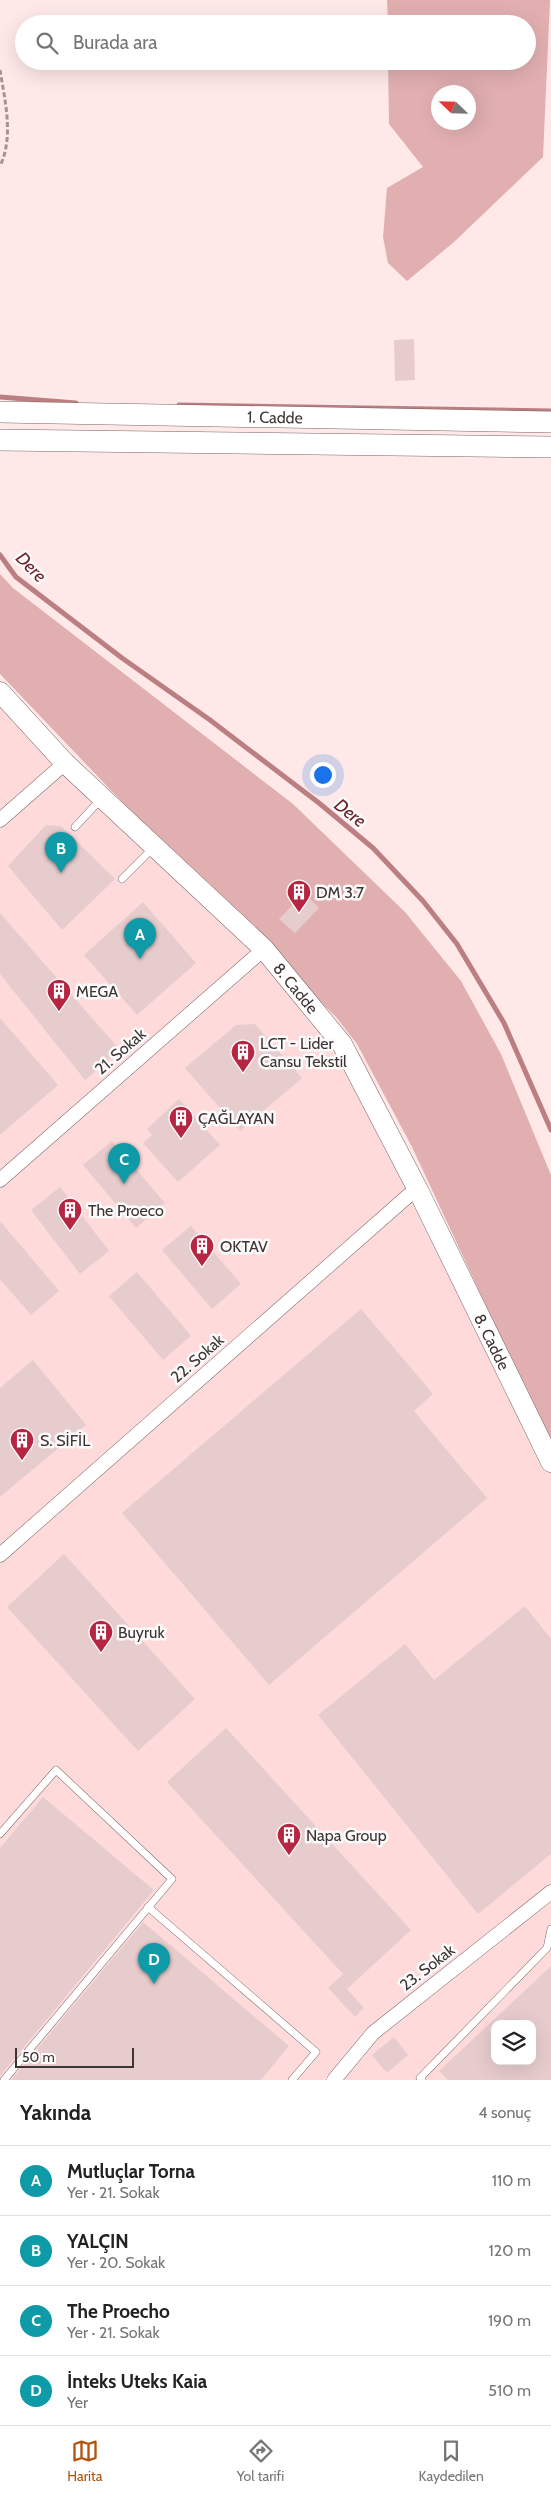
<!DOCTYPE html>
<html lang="tr">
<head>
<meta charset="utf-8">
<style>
  body { margin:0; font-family:Cabin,sans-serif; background:#f2f2f2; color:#222 }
  .controls { position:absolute; right:15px; bottom:15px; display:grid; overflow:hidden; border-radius:10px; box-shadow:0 5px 20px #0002 }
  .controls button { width:45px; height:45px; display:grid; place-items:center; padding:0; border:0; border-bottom:1px solid #e0e0e0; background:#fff; color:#222; font:25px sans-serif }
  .compass { position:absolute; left:431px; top:85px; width:45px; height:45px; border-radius:50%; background:#fff; box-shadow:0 5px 20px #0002; rotate:293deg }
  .scale { position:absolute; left:15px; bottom:12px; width:119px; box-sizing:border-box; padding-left:5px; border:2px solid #3f3434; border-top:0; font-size:14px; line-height:18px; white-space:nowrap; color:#3f3434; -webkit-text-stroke:4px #fbfbfb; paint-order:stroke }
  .you { position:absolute; left:322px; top:774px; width:18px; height:18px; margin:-12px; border:4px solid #fff; border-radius:50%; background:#1a73e8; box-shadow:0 0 0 8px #1a73e833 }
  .badge { display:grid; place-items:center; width:32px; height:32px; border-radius:50%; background:#b45309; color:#fff; font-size:16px; font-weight:700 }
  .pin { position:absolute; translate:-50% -41px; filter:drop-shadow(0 1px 2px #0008) }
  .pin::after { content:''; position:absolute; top:26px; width:18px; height:15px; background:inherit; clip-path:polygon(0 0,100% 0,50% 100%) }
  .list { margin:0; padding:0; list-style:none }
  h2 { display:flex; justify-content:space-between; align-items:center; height:65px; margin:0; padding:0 20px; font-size:21px }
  h2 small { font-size:16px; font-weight:400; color:#767676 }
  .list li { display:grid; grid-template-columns:32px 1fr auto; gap:15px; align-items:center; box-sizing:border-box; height:70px; padding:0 20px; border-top:1px solid #e0e0e0 }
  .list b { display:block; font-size:19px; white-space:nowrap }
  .list p { margin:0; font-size:16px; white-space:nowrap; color:#767676 }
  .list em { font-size:16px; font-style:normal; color:#767676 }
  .icon { flex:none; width:28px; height:28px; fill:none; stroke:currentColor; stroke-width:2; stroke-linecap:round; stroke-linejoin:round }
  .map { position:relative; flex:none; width:551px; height:2080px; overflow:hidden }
  .search { position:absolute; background:#fff; box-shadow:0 5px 20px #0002; left:15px; right:15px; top:15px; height:55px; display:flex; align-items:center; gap:12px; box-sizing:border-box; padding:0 18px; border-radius:28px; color:#767676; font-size:19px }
  .sheet { height:345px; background:#fff }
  nav { display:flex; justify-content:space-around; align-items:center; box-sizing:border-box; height:70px; border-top:1px solid #e0e0e0; background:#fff; font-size:14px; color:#767676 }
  nav a { display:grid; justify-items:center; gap:2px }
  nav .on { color:#b45309 }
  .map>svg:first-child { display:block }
  .built { fill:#ffdadb; fill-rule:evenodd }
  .green { fill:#e2afb1; fill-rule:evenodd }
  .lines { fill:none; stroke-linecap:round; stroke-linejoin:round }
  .stream { stroke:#bb7e81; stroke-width:5 }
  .building { fill:#e7cccd; fill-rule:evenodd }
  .lane-casing { stroke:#7d6566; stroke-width:8 }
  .street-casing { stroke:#7d6566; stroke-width:15 }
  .secondary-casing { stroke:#7d6566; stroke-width:21 }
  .primary-casing { stroke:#7d6566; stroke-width:22 }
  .path { stroke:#a49393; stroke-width:3; stroke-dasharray:5 2.5; stroke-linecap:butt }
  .lane { stroke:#fff; stroke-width:7 }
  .street { stroke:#fff; stroke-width:14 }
  .secondary { stroke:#fff; stroke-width:20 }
  .primary { stroke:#fff; stroke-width:21 }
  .labels { text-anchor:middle; stroke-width:5; stroke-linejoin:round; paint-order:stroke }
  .street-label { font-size:16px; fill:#3f3434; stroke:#fbfbfb }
  .poi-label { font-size:16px; fill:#3f3434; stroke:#fbfbfb; text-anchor:start }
  .water-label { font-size:18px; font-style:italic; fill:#6c212c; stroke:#fbfbfb }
</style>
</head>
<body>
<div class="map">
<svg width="551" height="2080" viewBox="0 0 551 2080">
  <rect width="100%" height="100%" fill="#fee8e8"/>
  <path class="built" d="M0,689L74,761L364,1059L551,1460V2080H0ZM495,2024H532V2061H495Z"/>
  <g class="green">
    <path d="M387,0H550L543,157L454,242L407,281L388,263L383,237L387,188L423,167L389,124L388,61H527V24H388ZM438,92H468V122H438Z"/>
    <path d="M0,574L13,588L293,804L405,912L461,981L501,1054L551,1175V1445L412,1147L357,1044L336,1017L187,870L0,674Z"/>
  </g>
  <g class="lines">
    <g class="stream">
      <path d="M0,397L76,403"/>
      <path d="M179,405L551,411"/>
      <path d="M0,555L16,577L122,658L210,720L319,803L373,848L423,901L457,944L504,1023L551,1130"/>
    </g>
  </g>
  <g class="building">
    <path d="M414,339L415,380L395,381L394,340Z"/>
    <path d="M46,825L61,826L115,879L62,930L8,866Z"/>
    <path d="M304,893L319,908L295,933L279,919Z"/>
    <path d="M143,902L196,963L137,1015L84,955Z"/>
    <path d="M0,913L120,1050L85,1080L0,974Z"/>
    <path d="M0,1018L58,1085L0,1135Z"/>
    <path d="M255,1024L302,1078L240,1131L185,1068L236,1025Z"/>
    <path d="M179,1099L220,1145L178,1182L143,1143L152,1135L147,1129Z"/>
    <path d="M112,1141L165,1203L136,1228L83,1165Z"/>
    <path d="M60,1187L109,1251L80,1274L31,1210Z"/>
    <path d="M0,1221L59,1291L31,1315L0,1279Z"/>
    <path d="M191,1226L241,1284L212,1309L162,1250Z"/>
    <path d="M137,1272L191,1336L163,1360L109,1296Z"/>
    <path d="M361,1309L433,1394L414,1411L487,1498L269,1685L122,1513Z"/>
    <path d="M33,1360L86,1425L0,1497V1388Z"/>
    <path d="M64,1554L195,1699L138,1751L7,1607Z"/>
    <path d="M525,1606L551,1639V1854L478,1914L318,1715L405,1644L434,1680Z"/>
    <path d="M226,1728L411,1930L347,1989L364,2008L355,2017L328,1988L343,1974L167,1782Z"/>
    <path d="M43,1797L154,1890L0,2076V1848Z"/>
    <path d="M143,1922L289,2046L261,2080H11Z"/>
    <path d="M551,1966V2080H448L439,2071ZM495,2024H532V2061H495Z"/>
    <path d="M394,2037L408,2055L387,2073L372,2055Z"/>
  </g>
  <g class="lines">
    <defs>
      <g id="lane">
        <path d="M75,827L102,798"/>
        <path d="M122,879L154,847"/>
        <path d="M0,1834L56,1770L172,1879L4,2080"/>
        <path d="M148,1907L316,2052L292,2080"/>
        <path d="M422,2080L420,2078L547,1948L551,1929"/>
      </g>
      <g id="street">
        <path d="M0,820L65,763"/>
        <path d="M0,1180L264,949"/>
        <path d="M0,1555L417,1188"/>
        <path d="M334,2080L373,2033L551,1892"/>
      </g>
      <g id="secondary">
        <path id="s1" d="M0,692L65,763L264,949L342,1044L417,1188L551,1462"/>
      </g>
      <g id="primary">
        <path id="s2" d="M0,412L551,422"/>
        <path d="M0,440L551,447"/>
      </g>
    </defs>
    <use href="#lane" class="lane-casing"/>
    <use href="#street" class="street-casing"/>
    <use href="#secondary" class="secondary-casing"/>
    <use href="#primary" class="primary-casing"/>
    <path class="path" d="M0,70C5,101 14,137 0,166"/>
    <use href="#lane" class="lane"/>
    <use href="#street" class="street"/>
    <use href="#secondary" class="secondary"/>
    <use href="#primary" class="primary"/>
  </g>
  <defs>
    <symbol id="building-pin" viewBox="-11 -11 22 30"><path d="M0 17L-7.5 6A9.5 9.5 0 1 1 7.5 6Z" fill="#b62542" stroke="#fbfbfb"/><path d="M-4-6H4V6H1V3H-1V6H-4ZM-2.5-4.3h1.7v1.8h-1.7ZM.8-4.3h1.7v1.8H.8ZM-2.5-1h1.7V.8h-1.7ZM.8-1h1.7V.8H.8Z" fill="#fff"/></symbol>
  </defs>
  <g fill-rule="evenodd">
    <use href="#building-pin" x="285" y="878" width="28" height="38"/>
    <use href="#building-pin" x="45" y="977" width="28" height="38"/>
    <use href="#building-pin" x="229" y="1038" width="28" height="38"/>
    <use href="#building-pin" x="167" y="1104" width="28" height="38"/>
    <use href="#building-pin" x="56" y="1196" width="28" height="38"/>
    <use href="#building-pin" x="188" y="1232" width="28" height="38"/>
    <use href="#building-pin" x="8" y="1426" width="28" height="38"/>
    <use href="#building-pin" x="87" y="1618" width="28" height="38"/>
    <use href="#building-pin" x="275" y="1821" width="28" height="38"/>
  </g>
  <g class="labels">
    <g class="street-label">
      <text dy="6" stroke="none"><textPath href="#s2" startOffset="275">1. Cadde</textPath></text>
      <text dy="6" stroke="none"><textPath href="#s1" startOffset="419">8. Cadde</textPath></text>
      <text transform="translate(120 1051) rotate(-41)" y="6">21. Sokak</text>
      <text dy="6" stroke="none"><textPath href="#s1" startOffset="825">8. Cadde</textPath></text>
      <text transform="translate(197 1358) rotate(-41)" y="6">22. Sokak</text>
      <text transform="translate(427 1967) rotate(-38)" y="6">23. Sokak</text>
    </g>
    <g class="poi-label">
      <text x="316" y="898">DM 3.7</text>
      <text x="76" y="997">MEGA</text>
      <text x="260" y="1049">LCT - Lider<tspan x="260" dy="18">Cansu Tekstil</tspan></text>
      <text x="198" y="1124">ÇAĞLAYAN</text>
      <text x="88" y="1216">The Proeco</text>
      <text x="220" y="1252">OKTAV</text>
      <text x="40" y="1446">S. SİFİL</text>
      <text x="118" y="1638">Buyruk</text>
      <text x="306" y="1841">Napa Group</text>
    </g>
    <g class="water-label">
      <text transform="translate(31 567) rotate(45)" y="6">Dere</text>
      <text transform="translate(350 813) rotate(38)" y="6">Dere</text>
    </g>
  </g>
</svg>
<div class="controls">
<button><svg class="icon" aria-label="layers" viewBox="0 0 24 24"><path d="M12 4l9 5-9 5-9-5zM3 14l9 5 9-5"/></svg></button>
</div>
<svg class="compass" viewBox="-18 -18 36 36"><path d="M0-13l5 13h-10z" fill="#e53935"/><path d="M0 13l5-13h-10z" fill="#767676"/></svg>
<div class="scale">50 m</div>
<div class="you"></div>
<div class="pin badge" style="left:140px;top:959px;background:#0f9aa8">A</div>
<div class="pin badge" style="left:61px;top:873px;background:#0f9aa8">B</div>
<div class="pin badge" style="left:124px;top:1184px;background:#0f9aa8">C</div>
<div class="pin badge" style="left:154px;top:1984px;background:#0f9aa8">D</div>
<div class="search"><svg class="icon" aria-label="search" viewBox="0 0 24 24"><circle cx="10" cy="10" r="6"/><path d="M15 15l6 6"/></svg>Burada ara</div>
</div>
<section class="sheet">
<h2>Yakında<small>4 sonuç</small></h2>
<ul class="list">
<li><span class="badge" style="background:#0f9aa8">A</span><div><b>Mutluçlar Torna</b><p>Yer · 21. Sokak</p></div><em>110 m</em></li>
<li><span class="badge" style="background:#0f9aa8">B</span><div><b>YALÇIN</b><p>Yer · 20. Sokak</p></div><em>120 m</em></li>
<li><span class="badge" style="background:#0f9aa8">C</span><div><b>The Proecho</b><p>Yer · 21. Sokak</p></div><em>190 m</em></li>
<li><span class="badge" style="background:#0f9aa8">D</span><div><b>İnteks Uteks Kaia</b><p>Yer</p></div><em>510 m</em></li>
</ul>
</section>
<nav>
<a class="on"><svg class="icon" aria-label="map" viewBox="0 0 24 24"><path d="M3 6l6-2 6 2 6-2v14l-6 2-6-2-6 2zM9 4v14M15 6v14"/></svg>Harita</a>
<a><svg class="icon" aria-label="directions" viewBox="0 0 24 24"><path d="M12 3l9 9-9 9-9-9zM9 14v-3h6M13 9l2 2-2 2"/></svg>Yol tarifi</a>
<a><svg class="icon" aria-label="saved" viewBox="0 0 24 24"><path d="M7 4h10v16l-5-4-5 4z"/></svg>Kaydedilen</a>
</nav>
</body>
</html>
